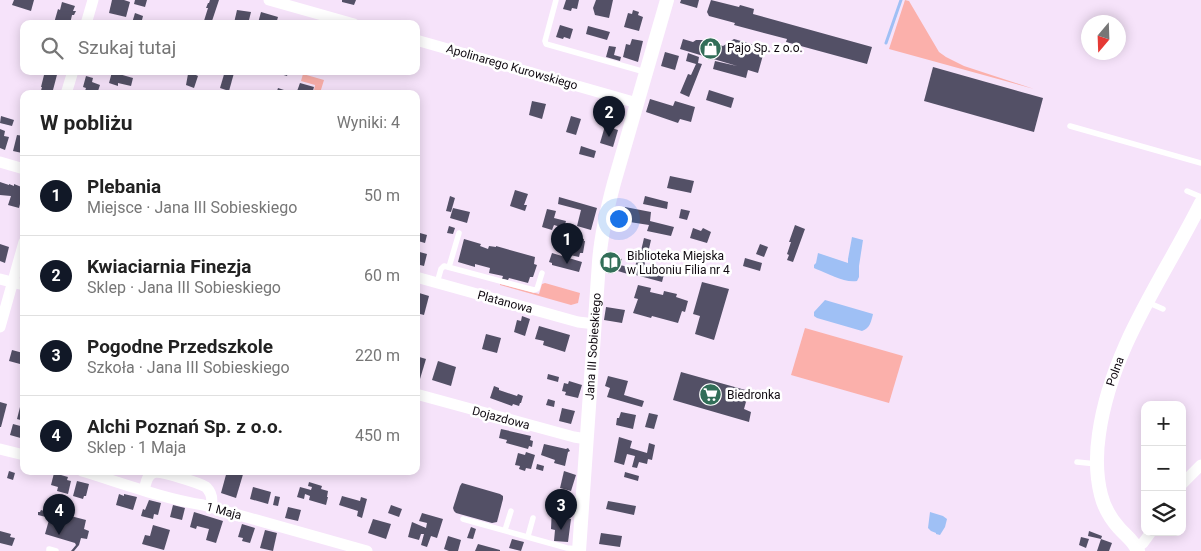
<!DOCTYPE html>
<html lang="pl">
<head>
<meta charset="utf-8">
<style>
  body { margin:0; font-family:Roboto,sans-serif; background:#f2f2f2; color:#222 }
  .controls { position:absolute; right:15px; bottom:15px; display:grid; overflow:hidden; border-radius:10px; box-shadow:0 2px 12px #0003 }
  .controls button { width:45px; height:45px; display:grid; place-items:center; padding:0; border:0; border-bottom:1px solid #e0e0e0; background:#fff; color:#222; font:25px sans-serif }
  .compass { position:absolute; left:1081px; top:15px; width:45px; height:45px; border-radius:50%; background:#fff; box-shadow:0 2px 12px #0003; rotate:199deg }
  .you { position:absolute; left:618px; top:218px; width:18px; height:18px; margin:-12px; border:4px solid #fff; border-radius:50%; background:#1a73e8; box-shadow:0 0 0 8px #1a73e833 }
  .badge { display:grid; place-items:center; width:32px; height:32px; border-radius:50%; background:#111827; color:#fff; font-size:16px; font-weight:700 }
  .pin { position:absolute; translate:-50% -41px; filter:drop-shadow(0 1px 2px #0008) }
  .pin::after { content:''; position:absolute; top:26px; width:18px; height:15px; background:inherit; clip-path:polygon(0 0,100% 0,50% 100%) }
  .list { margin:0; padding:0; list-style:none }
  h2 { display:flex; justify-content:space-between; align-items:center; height:65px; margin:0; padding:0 20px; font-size:21px }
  h2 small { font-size:16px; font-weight:400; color:#767676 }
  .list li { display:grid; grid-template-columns:32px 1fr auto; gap:15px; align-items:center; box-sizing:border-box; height:80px; padding:0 20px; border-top:1px solid #e0e0e0 }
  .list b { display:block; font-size:19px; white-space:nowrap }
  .list p { margin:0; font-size:16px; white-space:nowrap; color:#767676 }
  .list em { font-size:16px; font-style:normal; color:#767676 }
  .icon { flex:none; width:28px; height:28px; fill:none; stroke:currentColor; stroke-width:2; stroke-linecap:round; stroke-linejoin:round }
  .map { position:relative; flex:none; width:1201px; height:551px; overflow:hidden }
  .search { position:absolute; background:#fff; box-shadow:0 2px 12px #0003; left:20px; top:20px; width:400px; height:55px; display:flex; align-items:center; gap:12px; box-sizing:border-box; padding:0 18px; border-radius:10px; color:#767676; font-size:19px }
  .panel { position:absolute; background:#fff; box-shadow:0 2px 12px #0003; left:20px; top:90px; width:400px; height:385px; border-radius:10px }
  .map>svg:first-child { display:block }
  .green { fill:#fbb0ab }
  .water { fill:#9fc0f5 }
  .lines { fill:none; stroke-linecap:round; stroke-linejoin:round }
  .stream { stroke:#9fc0f5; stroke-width:3 }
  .building { fill:#535066 }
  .service { stroke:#fff; stroke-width:5.5 }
  .minor { stroke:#fff; stroke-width:11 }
  .tertiary { stroke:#fff; stroke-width:14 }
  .labels { text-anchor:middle; stroke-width:5; stroke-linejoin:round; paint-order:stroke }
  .poi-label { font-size:12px; fill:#110b12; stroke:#fff; text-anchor:start }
  .street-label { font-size:12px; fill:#110b12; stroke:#fff }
</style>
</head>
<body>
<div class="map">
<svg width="1201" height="551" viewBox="0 0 1201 551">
  <rect width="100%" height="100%" fill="#f6e3fa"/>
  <g class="green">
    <path d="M905,0L909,1L939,52L946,57L964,66L1034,89L889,49Z"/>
    <path d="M303,74L324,80L320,93L314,91L315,85L301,81Z"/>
    <path d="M545,283L580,293L578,303L571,305L500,285V284L539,294L542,284Z"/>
    <path d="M805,328L903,356L889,403L791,375Z"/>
  </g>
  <g class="water">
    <path d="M852,237L863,240L859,266V277L857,281C844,283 829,274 816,269L814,268V265L816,263L818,253L848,263V259Z"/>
    <path d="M825,300L873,314C871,322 870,328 862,331L817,318L814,316V312Z"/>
    <path d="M930,512L943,516L947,519L945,527L940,535L936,534V533L931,531L928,528Z"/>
  </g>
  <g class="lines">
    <path class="stream" d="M886,43L901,0"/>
  </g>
  <g class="building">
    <path d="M14,0H34L31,11L12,5Z"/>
    <path d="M112,0H124L130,2L126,17L109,13Z"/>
    <path d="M135,0H147L145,7L134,4Z"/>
    <path d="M210,0H219L211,24H203L208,8H206L208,3H209Z"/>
    <path d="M342,0H356L354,5L342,2Z"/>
    <path d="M566,0H579L577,9L572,8L571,11L563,9Z"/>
    <path d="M596,0H613L609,18L595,15L593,8Z"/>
    <path d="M681,0H699L697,8L680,3Z"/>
    <path d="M711,0L739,7L740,5L754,9L753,14L872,47L867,64L786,42L787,39L734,25L735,23L709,16L707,12Z"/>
    <path d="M62,2L75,6L73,11H76L74,15H72L70,24L54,23L58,9L60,10Z"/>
    <path d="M237,10L251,12L248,24L234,23Z"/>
    <path d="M633,10L639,12L638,15L643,17L639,31L624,27L628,13L632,14Z"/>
    <path d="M261,12L278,17L276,24L258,23Z"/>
    <path d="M135,13L143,16L141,24L132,23Z"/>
    <path d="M560,25L573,29L570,39L564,37L563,39L556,37Z"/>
    <path d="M588,26L610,32L607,40L586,34Z"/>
    <path d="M632,39L643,41L638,62L623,57L626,44L630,45Z"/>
    <path d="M683,39L693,42L696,40H704L723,46L734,39L765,48L758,73L748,70L746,78L713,69L715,61L737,66L680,49Z"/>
    <path d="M609,46L616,47L614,55L621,57L620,61L606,57Z"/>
    <path d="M665,52L679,56L675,70L661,66Z"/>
    <path d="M688,53L699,57L698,63L702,64L689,97L680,93L688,74L691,75L696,64L686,61Z"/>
    <path d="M933,67L1043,98L1034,132L924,101Z"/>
    <path d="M45,71H58L53,90H54L53,94H40L42,87H41Z"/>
    <path d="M190,71H198L196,75L198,76L194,88L186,85L188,74L189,75Z"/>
    <path d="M225,71L234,73L229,91L220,88Z"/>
    <path d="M277,71H291L290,74L288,73L287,76L277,73Z"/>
    <path d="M112,72L133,78L131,86L118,83V86L109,83Z"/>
    <path d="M86,76L93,78L92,82L100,85L97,94H84L86,88L83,87Z"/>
    <path d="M300,83L314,87L312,94H296Z"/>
    <path d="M278,88L290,92L289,94H276Z"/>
    <path d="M709,90L734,98L731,108L706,100Z"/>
    <path d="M650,99L673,106L675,101L695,107L691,122L680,119L678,123L646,112Z"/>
    <path d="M532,101L546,104L542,119L529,115Z"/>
    <path d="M1,116L14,120L12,126L0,123Z"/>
    <path d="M571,116L581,119L576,135L566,132Z"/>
    <path d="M605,126L618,130L613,147L600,143Z"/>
    <path d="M0,129L5,131L4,136L9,137L5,150L0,148Z"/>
    <path d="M17,135L24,136V152L22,151V153L13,151Z"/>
    <path d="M581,146L596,151L594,158L579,154Z"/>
    <path d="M670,176L694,181L691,193L667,188Z"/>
    <path d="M0,182L9,185V184L14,186V184L24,188L19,208L8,205L11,196L0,195Z"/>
    <path d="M515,190L528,194L524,205H527L525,211L510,206Z"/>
    <path d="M450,196L455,198L451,212L446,211Z"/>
    <path d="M645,196L668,202L667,209L643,204Z"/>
    <path d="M559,197L597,208L591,230L577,226L581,210L558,204Z"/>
    <path d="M625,207L651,212L650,221L674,227L671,236L647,231L649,225L623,221Z"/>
    <path d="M453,208L470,212L467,223L450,218Z"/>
    <path d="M547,209L556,211L554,218L566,221L564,228L554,225L552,230L542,227Z"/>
    <path d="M681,209L690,211L687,220L679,218Z"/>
    <path d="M795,225L805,229L793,262L787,260L789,255L787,254L791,242H789Z"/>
    <path d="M449,226L455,228L453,234L447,233Z"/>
    <path d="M693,228L701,231L703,228L711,232L707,243L690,238Z"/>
    <path d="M420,233L427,235L425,243L418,241Z"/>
    <path d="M561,235L577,240L578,237L584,239V241H585L583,253H580L579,257L570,255V253H572L573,251H571L572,245H571L570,247L559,244Z"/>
    <path d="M644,238L651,240L648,253L641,251Z"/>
    <path d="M464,239L481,244L480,246L488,249L489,246L496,247V246L535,257L534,264L537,265L533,277H530L528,283L509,278L508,280L502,279L503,276L489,273L490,268L475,264V267L458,262Z"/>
    <path d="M0,244L9,247L5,263L0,261Z"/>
    <path d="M760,244L768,247L764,257L756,254Z"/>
    <path d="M416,251L427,254L424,266L416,264Z"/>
    <path d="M552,253L582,262L579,272L552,265V263L549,262Z"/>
    <path d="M611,256L622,259L620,265L628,267L627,270L632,271L631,275L608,268Z"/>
    <path d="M745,258L762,263L760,271L743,266Z"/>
    <path d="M637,260L645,262L644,268L664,274L662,282L636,275V274L633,273Z"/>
    <path d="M702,282L729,289L714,340L695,334L700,316L693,314Z"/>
    <path d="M638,285L651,288L650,292L663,295L664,291L677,294L676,297L688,301L685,312L682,311L678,323L652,316L651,318L633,313L638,299L634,298Z"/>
    <path d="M416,292L429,296L424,315L416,313Z"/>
    <path d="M606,307L625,310L622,323L604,320Z"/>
    <path d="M522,316L530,319L525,336L514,332L517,320L521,321Z"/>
    <path d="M539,326L570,335L565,352L543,345L544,341L535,339Z"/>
    <path d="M486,334L501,338L497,353L482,349Z"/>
    <path d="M12,350L23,353L20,364L9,361Z"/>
    <path d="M416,356L426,359L420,379L416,378Z"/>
    <path d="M438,361L456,367L451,386L432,380Z"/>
    <path d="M681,372L749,391L744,409L751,412L749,422L673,400Z"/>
    <path d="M548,374L559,377L558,382L547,379Z"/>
    <path d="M608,376L628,381L624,395L644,401L642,407L607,397L610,388L605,386Z"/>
    <path d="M569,381L582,385L578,398L565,395L566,392L562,391L564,383L568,384Z"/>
    <path d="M494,386L499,388V390L517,396L518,394L523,396L521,403H520L519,406L513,404L512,406L490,398Z"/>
    <path d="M548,399L555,401L554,407L546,405Z"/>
    <path d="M0,402L7,404L1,427H0Z"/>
    <path d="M20,407L24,408V421L17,419Z"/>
    <path d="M562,408L575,411L571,424L559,421Z"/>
    <path d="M621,412L636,415L633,429L616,425L617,418H619Z"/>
    <path d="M649,413L658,415L654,429L645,427Z"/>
    <path d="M13,424L24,427V439L10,435Z"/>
    <path d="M501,429L531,436L530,440L533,441L532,447L529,446L528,449L506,443L507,440L499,438Z"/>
    <path d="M619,437L632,441L630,448L647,453L649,443L655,445L652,460L648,459L647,464L639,462L637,468L632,467L635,456L627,454L624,465L614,462Z"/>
    <path d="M544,444L566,449L568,448L570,451L568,452L565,466L554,463L555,460L541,455Z"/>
    <path d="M526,452L535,455L531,469L526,468L525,471L519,469L520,466L515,465L518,453L525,455Z"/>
    <path d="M537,464L544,466L543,471L536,469Z"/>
    <path d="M9,471L15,473L13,480L7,478Z"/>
    <path d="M227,471H244L236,498L221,493Z"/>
    <path d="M564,471L576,475L571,491L560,488Z"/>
    <path d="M625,472L639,476L638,481L624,477Z"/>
    <path d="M54,473L68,477L67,480L71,481L68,494L57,491L58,487L51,485Z"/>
    <path d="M77,481L89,484L86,496H84L83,499L73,496Z"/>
    <path d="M309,482L322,486L321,489L328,491L327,497H328L326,505L309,500L310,496L305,494L304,499L297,497L300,487L311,490L312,487L308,486Z"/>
    <path d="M462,483L500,494L503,496V499L497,522L492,523L456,513L454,511L453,508L460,486Z"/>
    <path d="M253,487L271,492L268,504L250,499Z"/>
    <path d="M119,494L124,496V494L137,497L133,510L116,505Z"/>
    <path d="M275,496L280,497L278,506L273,505Z"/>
    <path d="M342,496L360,501L361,497L367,499L362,518L357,516L358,511L339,505Z"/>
    <path d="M149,500L161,503L158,515L154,514L153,519L141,516L143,509L145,510Z"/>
    <path d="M608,501L636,506L634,515L606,509Z"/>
    <path d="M173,505L185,508L182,520L170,517Z"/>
    <path d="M391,505L402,509L399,517L388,513Z"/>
    <path d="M288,507L301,510L298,521L285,518Z"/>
    <path d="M552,507L567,509L566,518L571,519L568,542L554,541L555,530L551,529Z"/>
    <path d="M41,510L53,514V515H55L54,519L38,515V512H40Z"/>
    <path d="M194,512L223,521L216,543L206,540L209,529L197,526L196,529L190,527Z"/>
    <path d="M422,513L443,519L437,538L431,536L427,547L421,545L424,534H421L419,540L408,537L412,522L426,528L427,523L419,521Z"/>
    <path d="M63,514L86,520L84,529L89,531L87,539L81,538L79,545L74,551H71L76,545L75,543L45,534L49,520L61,523Z"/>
    <path d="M373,519L391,524L386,539L368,533Z"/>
    <path d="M242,524L255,528L250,543L242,541L243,538L238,537Z"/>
    <path d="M153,525L170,530L164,550L142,544L145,535L150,536Z"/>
    <path d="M471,527L476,529L473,539L467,538Z"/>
    <path d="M265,530L277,533L273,551L260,548Z"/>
    <path d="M0,531L11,534L10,537L15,538L12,546L0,543Z"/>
    <path d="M1089,531L1102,536L1101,539L1088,536Z"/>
    <path d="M601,533L622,536L620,547L599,544Z"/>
    <path d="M448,536L461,540L458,551H449L444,549Z"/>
    <path d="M1081,537L1089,539L1086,548L1079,545Z"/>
    <path d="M512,539L524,542L521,551L509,548Z"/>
    <path d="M1101,539L1112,543L1109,551H1097Z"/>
    <path d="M478,544L500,550V551H475Z"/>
  </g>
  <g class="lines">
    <g class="service">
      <path d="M556,0L545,41L546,44L645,72"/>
      <path d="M1070,126L1201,163"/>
      <path d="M1187,191L1201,197"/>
      <path d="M449,267L459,233"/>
      <path d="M437,283L441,269L444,266L534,290L537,289L542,273"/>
      <path d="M1147,302L1163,309"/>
      <path d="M1077,462L1097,464"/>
      <path d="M463,519L567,548L579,549"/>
      <path d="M505,530L511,511"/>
      <path d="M528,536L533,518"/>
      <path d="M49,551V549L56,551"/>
    </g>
    <g class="minor">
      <path d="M269,0L354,24"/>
      <path d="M86,24L93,0"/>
      <path d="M416,40L637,103"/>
      <path d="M66,94L73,71"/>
      <path d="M0,162L24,169"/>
      <path d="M416,277L578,322L595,324"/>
      <path d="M0,279L24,285"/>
      <path d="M0,327L24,242"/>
      <path d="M416,394L574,437L587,439"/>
      <path d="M0,449L24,455"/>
      <path d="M82,471C122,483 161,498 203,505L367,551"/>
      <path d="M1182,484L1201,465"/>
      <path d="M144,490C146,484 146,476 153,473C160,470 199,483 206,487C212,493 213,499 211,507"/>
      <path d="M1136,548L1143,543L1151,532"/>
    </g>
    <g class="tertiary">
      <path id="s1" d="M579,551L599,262C601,235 607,209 614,183L667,0"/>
      <path id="s2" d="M1138,551C1134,541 1125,535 1119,528C1110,518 1104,507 1101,495C1096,475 1096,454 1099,434C1111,348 1163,279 1201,203"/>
    </g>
  </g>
  <defs>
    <symbol id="shop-disc" viewBox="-11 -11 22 22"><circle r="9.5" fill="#326e58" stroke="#fff"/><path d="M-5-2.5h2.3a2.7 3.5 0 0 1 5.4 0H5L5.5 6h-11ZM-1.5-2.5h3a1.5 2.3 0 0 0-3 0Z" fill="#fff"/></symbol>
    <symbol id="library-disc" viewBox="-11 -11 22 22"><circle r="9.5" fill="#326e58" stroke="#fff"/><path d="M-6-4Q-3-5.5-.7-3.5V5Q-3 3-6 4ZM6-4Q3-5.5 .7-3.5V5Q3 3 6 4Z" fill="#fff"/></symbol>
    <symbol id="supermarket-disc" viewBox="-11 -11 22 22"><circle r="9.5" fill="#326e58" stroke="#fff"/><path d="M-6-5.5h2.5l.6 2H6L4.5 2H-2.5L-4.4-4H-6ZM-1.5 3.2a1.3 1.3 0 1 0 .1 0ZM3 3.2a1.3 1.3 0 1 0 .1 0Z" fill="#fff"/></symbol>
  </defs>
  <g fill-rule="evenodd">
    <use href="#shop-disc" x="698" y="36" width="25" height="25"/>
    <use href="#library-disc" x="598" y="250" width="25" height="25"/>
    <use href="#supermarket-disc" x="698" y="382" width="25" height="25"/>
  </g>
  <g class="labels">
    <g class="poi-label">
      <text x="727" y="52">Pajo Sp. z o.o.</text>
      <text x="627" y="260">Biblioteka Miejska<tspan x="627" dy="14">w Luboniu Filia nr 4</tspan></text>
      <text x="727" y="399">Biedronka</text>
    </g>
    <g class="street-label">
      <text transform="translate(512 67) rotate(16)" y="4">Apolinarego Kurowskiego</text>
      <text transform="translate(505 302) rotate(15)" y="4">Platanowa</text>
      <text dy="4" stroke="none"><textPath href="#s1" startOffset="205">Jana III Sobieskiego</textPath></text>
      <text dy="4" stroke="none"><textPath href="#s2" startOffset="194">Polna</textPath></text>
      <text transform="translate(501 418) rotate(15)" y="4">Dojazdowa</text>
      <text transform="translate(224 511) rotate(15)" y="4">1 Maja</text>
    </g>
  </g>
</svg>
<div class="controls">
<button>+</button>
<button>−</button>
<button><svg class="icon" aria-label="layers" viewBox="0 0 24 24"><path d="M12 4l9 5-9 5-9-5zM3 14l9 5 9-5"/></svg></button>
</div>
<svg class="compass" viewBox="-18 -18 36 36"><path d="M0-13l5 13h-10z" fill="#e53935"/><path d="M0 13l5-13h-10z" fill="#767676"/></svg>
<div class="you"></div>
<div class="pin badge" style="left:567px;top:264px">1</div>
<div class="pin badge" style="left:609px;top:137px">2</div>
<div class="pin badge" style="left:561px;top:530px">3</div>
<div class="pin badge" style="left:59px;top:535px">4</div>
<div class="search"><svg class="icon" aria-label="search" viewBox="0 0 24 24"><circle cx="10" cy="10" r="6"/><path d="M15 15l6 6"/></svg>Szukaj tutaj</div>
<section class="panel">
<h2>W pobliżu<small>Wyniki: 4</small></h2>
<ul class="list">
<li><span class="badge">1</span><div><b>Plebania</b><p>Miejsce · Jana III Sobieskiego</p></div><em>50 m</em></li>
<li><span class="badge">2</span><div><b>Kwiaciarnia Finezja</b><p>Sklep · Jana III Sobieskiego</p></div><em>60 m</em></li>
<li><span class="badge">3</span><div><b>Pogodne Przedszkole</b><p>Szkoła · Jana III Sobieskiego</p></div><em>220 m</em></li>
<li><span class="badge">4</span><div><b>Alchi Poznań Sp. z o.o.</b><p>Sklep · 1 Maja</p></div><em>450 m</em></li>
</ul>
</section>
</div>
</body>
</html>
